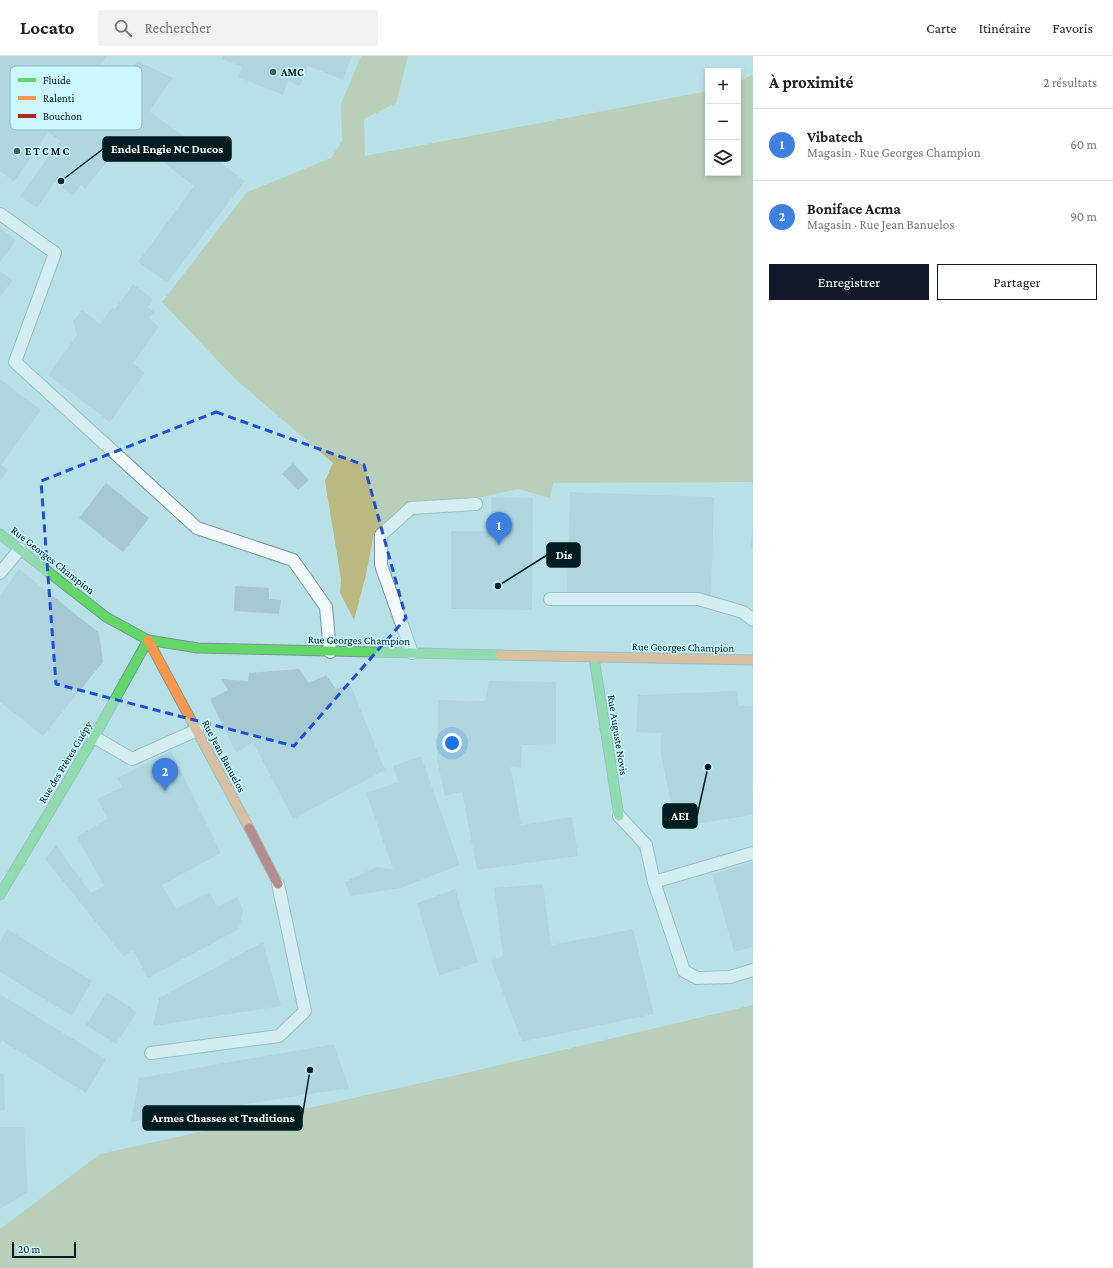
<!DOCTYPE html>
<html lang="fr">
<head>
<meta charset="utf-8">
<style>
  body { margin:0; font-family:"Crimson Pro",serif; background:#f2f2f2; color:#202124 }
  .controls { position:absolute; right:12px; top:12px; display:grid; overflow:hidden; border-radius:0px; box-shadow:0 2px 6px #0003 }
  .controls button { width:36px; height:36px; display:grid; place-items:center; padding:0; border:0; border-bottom:1px solid #e0e0e0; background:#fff; color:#202124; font:20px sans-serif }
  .scale { position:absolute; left:12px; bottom:10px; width:64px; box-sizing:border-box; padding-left:4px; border:2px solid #001c20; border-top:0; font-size:11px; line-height:14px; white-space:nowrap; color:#001c20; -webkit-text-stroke:3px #cbf7fe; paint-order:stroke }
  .you { position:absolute; left:452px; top:687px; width:14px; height:14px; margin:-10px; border:3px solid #fff; border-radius:50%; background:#1a73e8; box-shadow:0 0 0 6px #1a73e833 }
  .badge { display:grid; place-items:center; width:26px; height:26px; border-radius:50%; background:#111827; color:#fff; font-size:13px; font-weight:700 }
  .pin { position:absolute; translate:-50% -33px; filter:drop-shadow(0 1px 2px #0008) }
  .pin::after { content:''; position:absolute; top:21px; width:14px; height:12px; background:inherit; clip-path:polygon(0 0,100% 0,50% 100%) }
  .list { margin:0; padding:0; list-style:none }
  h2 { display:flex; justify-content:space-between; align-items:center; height:52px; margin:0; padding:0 16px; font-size:17px }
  h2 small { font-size:13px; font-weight:400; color:#757577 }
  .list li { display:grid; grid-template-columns:26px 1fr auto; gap:12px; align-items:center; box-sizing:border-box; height:72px; padding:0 16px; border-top:1px solid #e0e0e0 }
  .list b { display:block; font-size:15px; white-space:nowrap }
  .list p { margin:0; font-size:13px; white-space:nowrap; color:#757577 }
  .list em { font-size:13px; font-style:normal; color:#757577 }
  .actions { display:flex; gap:8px; padding:12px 16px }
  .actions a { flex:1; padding:9px 0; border:1px solid #111827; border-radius:0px; text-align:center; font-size:14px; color:#111827 }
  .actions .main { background:#111827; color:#fff }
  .icon { flex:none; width:22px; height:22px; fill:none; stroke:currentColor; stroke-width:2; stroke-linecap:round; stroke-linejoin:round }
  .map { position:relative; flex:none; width:753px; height:1212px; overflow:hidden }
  header { display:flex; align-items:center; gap:24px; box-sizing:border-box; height:56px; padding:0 20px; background:#fff; border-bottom:1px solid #e0e0e0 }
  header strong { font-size:19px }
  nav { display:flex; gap:22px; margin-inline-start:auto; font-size:14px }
  .search { width:280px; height:36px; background:#f2f2f2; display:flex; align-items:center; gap:10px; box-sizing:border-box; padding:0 14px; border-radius:0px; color:#757577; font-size:15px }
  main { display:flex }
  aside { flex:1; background:#fff }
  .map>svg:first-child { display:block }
  .forest { fill:#bbb881 }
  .building { fill:#a5c8d2 }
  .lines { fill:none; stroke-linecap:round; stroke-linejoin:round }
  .lane-casing { stroke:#74969a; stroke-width:14 }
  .fast-casing { stroke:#74969a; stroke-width:11 }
  .slow-casing { stroke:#74969a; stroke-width:11 }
  .jam-casing { stroke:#74969a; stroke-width:11 }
  .lane { stroke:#f4fafb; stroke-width:12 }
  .fast { stroke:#63d668; stroke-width:9 }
  .slow { stroke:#ff974d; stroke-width:9 }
  .jam { stroke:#b3261e; stroke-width:9 }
  .marked { fill:none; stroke:#1d4ed8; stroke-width:3; stroke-dasharray:8 5; stroke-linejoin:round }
  .poi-dot { fill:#406166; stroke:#cbf7fe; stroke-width:1.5 }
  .labels { text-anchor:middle; stroke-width:3; stroke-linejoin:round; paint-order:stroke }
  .poi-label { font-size:11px; font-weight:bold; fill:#001c20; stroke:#cbf7fe; text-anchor:start }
  .street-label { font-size:11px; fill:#001c20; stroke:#cbf7fe }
  .key { fill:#cbf7fe; stroke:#8eb5bb; stroke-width:1 }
  .key-label { font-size:11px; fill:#001c20 }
  .leader { fill:none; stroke:#001c20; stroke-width:1.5 }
  .callout-dot { fill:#001c20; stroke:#cbf7fe; stroke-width:1.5 }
  .callout { fill:#001c20; stroke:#001c20; stroke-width:1.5 }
  .callout-label { font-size:12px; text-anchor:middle; font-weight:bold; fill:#fff }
</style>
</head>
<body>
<header>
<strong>Locato</strong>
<div class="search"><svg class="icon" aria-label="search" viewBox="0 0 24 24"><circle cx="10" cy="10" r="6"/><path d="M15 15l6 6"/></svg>Rechercher</div>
<nav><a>Carte</a><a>Itinéraire</a><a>Favoris</a></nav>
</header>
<main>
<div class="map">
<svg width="753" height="1212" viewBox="0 0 753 1212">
  <rect width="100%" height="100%" fill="#b8e1e7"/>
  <g class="forest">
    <path d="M361,0H408L396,47L364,63L365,100L708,35V117H738V26L753,18V426L553,427L550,442L518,433L433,452L374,477L366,519L354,564L340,537L341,523L325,425L333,407L235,323L162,246L247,136L331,102L342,85L341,48Z"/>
    <path d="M753,949V1212H0V1173L100,1098L457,1019Z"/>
  </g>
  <g class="building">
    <path d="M0,0H107L95,15L116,30L138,5L173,22L149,55L245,125L167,227L138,206L194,130L128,79L85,133L81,129L73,140L55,126L37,152L20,140L60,85L48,76L14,126L0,115Z"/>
    <path d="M223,0H352L343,24L308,10L300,30L288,25L283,39L238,21L242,11L222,3Z"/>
    <path d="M0,172L16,184L0,206Z"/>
    <path d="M0,215L13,224L0,241Z"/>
    <path d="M133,228L153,243L148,251L154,256L149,262L159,271L133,307L145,317L110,366L48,319L77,279L73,265L82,254L100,268L112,251L115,253Z"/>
    <path d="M0,323L41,354L1,409L8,414L0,425Z"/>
    <path d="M293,407L309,424L298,434L282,418Z"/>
    <path d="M106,427L149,462L123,496L79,462Z"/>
    <path d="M570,436L714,441L711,541L567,536Z"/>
    <path d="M491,441L533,442L532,554L451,553V475H491Z"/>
    <path d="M752,474H753V492H751Z"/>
    <path d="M19,513L99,577L103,606L43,680L0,646V540Z"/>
    <path d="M235,530L269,532V543L281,544L279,558L234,555Z"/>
    <path d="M299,613L309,627L326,619L336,633L350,627L385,714L293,763L253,686L236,697L210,643L228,634L221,623L248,625L249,617Z"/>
    <path d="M489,625L556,626V688L522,689L521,712L511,711L521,769L572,761L578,800L477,814L462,736L445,740L437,704L438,644L485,645Z"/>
    <path d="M737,635L739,650H753V723H752L753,759L676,771L661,699V677L636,676L638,639Z"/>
    <path d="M171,695L221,797L162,829L176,853L210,836L217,851L237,841L243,854L239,873L148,922L133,894L124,901L45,803L56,789L91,837L104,830L77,781L108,762L97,743L122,731L117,722Z"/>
    <path d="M421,700L460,809L401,832L350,840L345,826L376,811L393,813L366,737L398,726L393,710Z"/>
    <path d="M753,806V891L734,896L712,818Z"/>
    <path d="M543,828L551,889L633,873L654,958L522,986L491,905L503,900L494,832Z"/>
    <path d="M455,833L478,906L439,920L417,847Z"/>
    <path d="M7,873L92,925L72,960L0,916V886Z"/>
    <path d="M263,886L281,950L153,970L159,942Z"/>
    <path d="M107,936L137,956L116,988L86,969Z"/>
    <path d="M0,938L106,1003L86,1037L2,985L0,988Z"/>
    <path d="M334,988L349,1032L131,1066L139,1022Z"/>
    <path d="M0,1018H4L5,1054H0Z"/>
    <path d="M0,1071H24L28,1136L0,1153Z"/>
  </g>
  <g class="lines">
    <defs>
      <g id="lane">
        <path d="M0,158L55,197L15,306L197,472L293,504L326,551L330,596"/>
        <path d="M0,517L20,493"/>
        <path d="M550,543H698L743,556L753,564"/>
        <path d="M412,597L381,509V479L411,452L476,448"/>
        <path d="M94,681L132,703L197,674"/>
        <path d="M619,760L646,789L654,826L753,797"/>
        <path d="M654,826L684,915L697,922L730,921L753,914"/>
        <path d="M151,997L279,980L305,955L278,828"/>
      </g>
      <g id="fast">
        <path d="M0,478L106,561L148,584L198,592L500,599"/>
        <path d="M594,602L619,760"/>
        <path d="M0,839L94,681L148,584"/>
      </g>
      <g id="slow">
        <path d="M148,584L249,772"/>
        <path d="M500,599L753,604"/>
      </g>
      <path id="jam" d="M249,772L278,828"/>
    </defs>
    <use href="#lane" class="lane-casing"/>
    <use href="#fast" class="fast-casing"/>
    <use href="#slow" class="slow-casing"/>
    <use href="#jam" class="jam-casing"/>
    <use href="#lane" class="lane"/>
    <use href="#fast" class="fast"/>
    <use href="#slow" class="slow"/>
    <use href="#jam" class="jam"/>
  </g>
  <path d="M0 0H753V1212H0ZM216,356L364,409L406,562L294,690L56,628L41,425Z" fill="#b8e1e7" fill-opacity=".55" fill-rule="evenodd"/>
  <path class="marked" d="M216,356L364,409L406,562L294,690L56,628L41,425Z"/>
  <g class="poi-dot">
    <circle cx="273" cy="16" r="4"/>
    <circle cx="17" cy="95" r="4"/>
  </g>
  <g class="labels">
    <g class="poi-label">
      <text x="281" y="20">AMC</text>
      <text x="25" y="99">E T C M C</text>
    </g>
    <g class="street-label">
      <text transform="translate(53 504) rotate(38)" y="4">Rue Georges Champion</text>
      <text transform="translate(359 584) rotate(1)" y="4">Rue Georges Champion</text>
      <text transform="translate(683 591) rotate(1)" y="4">Rue Georges Champion</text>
      <text transform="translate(618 679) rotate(81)" y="4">Rue Auguste Novis</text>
      <text transform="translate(224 700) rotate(62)" y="4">Rue Jean Banuelos</text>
      <text transform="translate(65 706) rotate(-59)" y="4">Rue des Frères Guépy</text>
    </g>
  </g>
  <rect x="10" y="10" width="132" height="64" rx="6" class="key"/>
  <rect x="18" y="22" width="18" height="4" fill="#63d668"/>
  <rect x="18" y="40" width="18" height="4" fill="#ff974d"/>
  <rect x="18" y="58" width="18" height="4" fill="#b3261e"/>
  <g class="key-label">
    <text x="43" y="28">Fluide</text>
    <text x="43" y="46">Ralenti</text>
    <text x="43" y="64">Bouchon</text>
  </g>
  <path class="leader" d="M61 125L103 93M498 530L547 499M708 711L697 760M310 1014L302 1062"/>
  <g class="callout-dot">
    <circle cx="61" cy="125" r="4"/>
    <circle cx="498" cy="530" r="4"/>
    <circle cx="708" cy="711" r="4"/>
    <circle cx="310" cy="1014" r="4"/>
  </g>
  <g class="callout">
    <rect x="103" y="81" width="128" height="24" rx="4"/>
    <rect x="547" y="487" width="33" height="24" rx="4"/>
    <rect x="663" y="748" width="34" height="24" rx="4"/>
    <rect x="143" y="1050" width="159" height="24" rx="4"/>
  </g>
  <g class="callout-label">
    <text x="167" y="97">Endel Engie NC Ducos</text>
    <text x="564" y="503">Dis</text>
    <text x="680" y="764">AEI</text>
    <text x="223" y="1066">Armes Chasses et Traditions</text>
  </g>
</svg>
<div class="controls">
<button>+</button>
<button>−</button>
<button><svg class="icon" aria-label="layers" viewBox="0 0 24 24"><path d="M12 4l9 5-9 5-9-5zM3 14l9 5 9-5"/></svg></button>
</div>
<div class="scale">20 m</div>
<div class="you"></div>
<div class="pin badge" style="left:499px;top:489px;background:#3f7fe0">1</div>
<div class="pin badge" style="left:165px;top:735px;background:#3f7fe0">2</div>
</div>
<aside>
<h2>À proximité<small>2 résultats</small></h2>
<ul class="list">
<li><span class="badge" style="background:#3f7fe0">1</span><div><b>Vibatech</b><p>Magasin · Rue Georges Champion</p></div><em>60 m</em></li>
<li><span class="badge" style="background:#3f7fe0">2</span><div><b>Boniface Acma</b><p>Magasin · Rue Jean Banuelos</p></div><em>90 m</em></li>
</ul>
<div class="actions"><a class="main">Enregistrer</a><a>Partager</a></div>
</aside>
</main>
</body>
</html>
